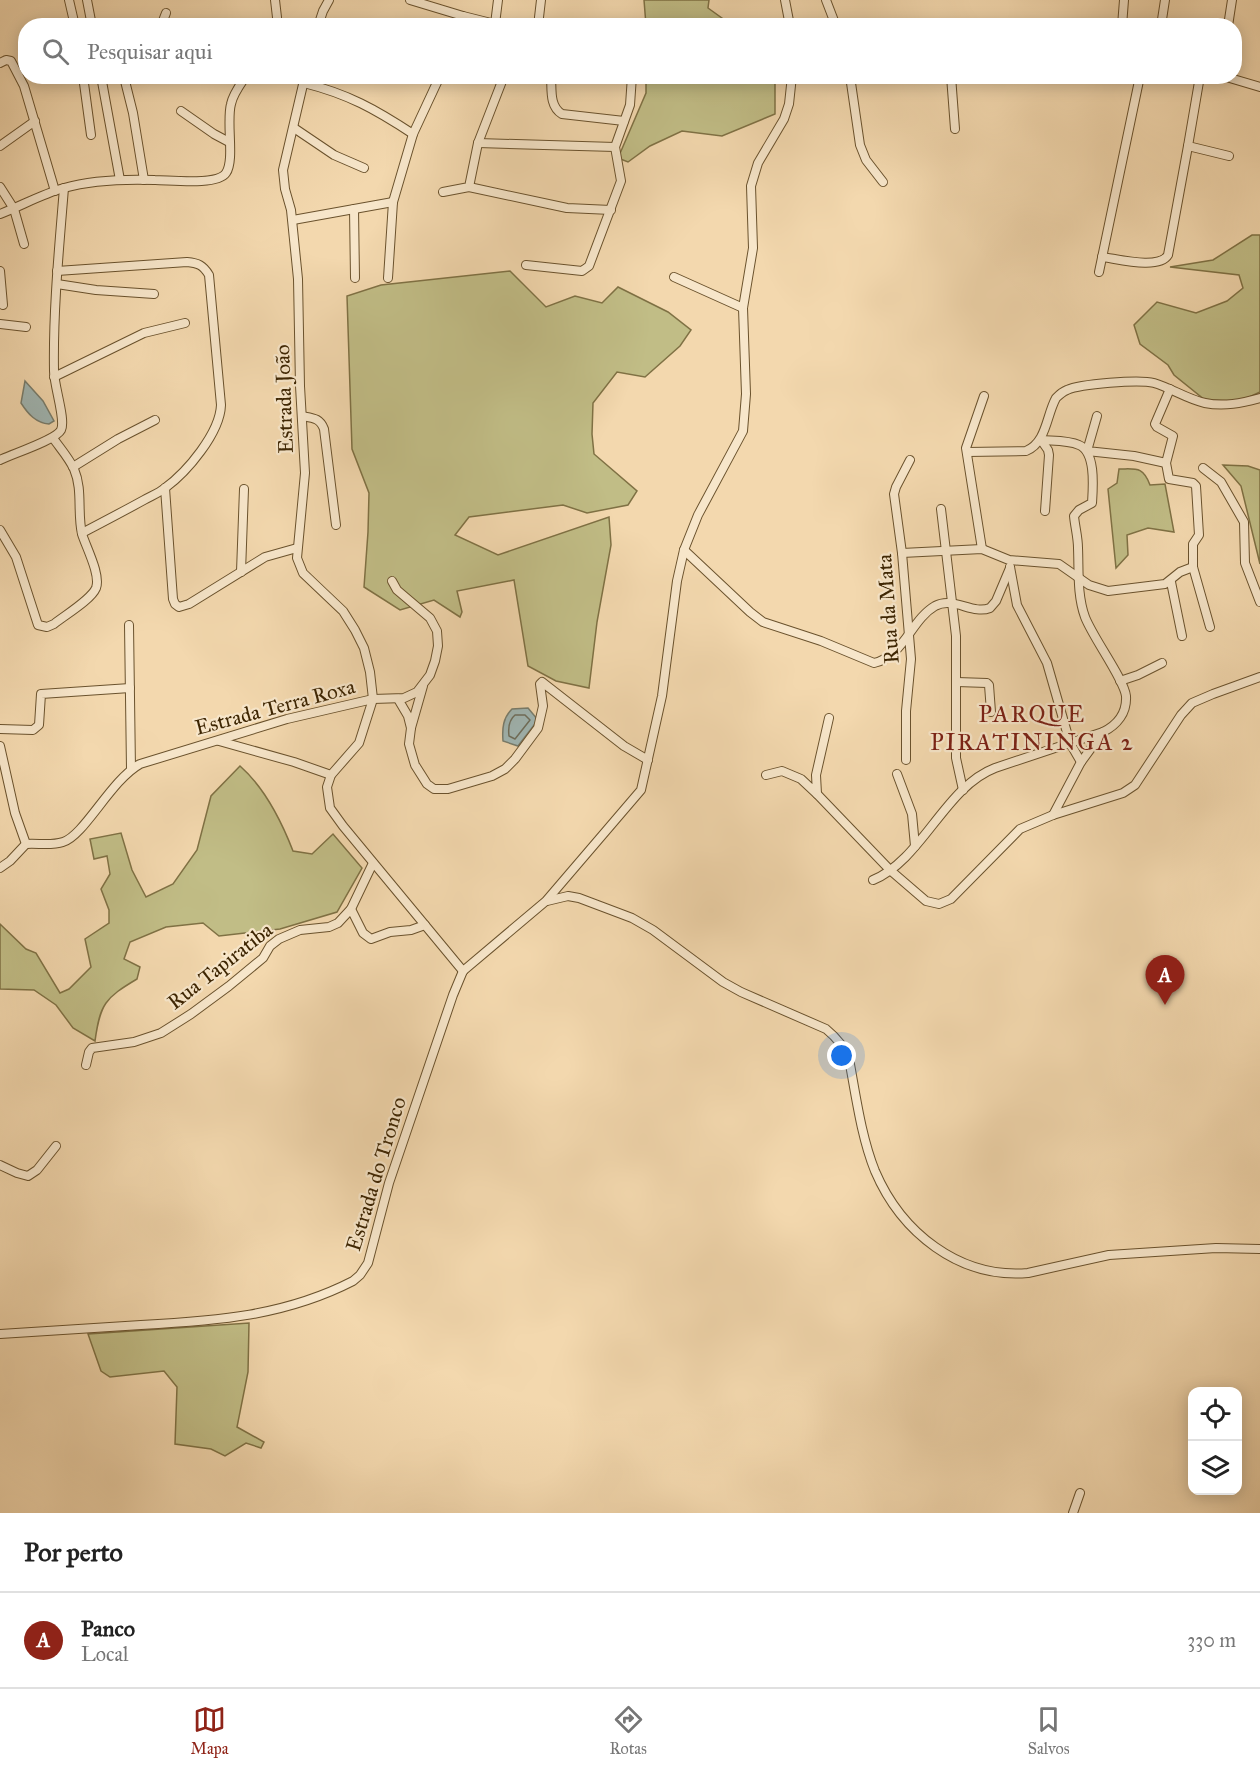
<!DOCTYPE html>
<html lang="pt">
<head>
<meta charset="utf-8">
<style>
  body { margin:0; font-family:"IM FELL Great Primer",serif; background:#f6f6f6; color:#222 }
  .controls { position:absolute; right:18px; bottom:18px; display:grid; overflow:hidden; border-radius:12px; box-shadow:0 3px 15px #0003 }
  .controls button { width:54px; height:54px; display:grid; place-items:center; padding:0; border:0; border-bottom:2px solid #e0e0e0; background:#fff; color:#222; font:30px sans-serif }
  .you { position:absolute; left:842px; top:1056px; width:21px; height:21px; margin:-15px; border:4px solid #fff; border-radius:50%; background:#1a73e8; box-shadow:0 0 0 9px #1a73e833 }
  .badge { display:grid; place-items:center; width:39px; height:39px; border-radius:50%; background:#8f2418; color:#fff; font-size:20px; font-weight:700 }
  .pin { position:absolute; translate:-50% -50px; filter:drop-shadow(0 2px 3px #0008) }
  .pin::after { content:''; position:absolute; top:32px; width:21px; height:18px; background:inherit; clip-path:polygon(0 0,100% 0,50% 100%) }
  .list { margin:0; padding:0; list-style:none }
  h2 { display:flex; justify-content:space-between; align-items:center; height:78px; margin:0; padding:0 24px; font-size:26px }
  h2 small { font-size:20px; font-weight:400; color:#767676 }
  .list li { display:grid; grid-template-columns:39px 1fr auto; gap:18px; align-items:center; box-sizing:border-box; height:96px; padding:0 24px; border-top:2px solid #e0e0e0 }
  .list b { display:block; font-size:22px; white-space:nowrap }
  .list p { margin:0; font-size:20px; white-space:nowrap; color:#767676 }
  .list em { font-size:20px; font-style:normal; color:#767676 }
  .icon { flex:none; width:33px; height:33px; fill:none; stroke:currentColor; stroke-width:2; stroke-linecap:round; stroke-linejoin:round }
  .map { position:relative; flex:none; width:1260px; height:1513px; overflow:hidden }
  .search { position:absolute; background:#fff; box-shadow:0 3px 15px #0003; left:18px; right:18px; top:18px; height:66px; display:flex; align-items:center; gap:15px; box-sizing:border-box; padding:0 21px; border-radius:24px; color:#767676; font-size:22px }
  .sheet { height:174px; background:#fff }
  nav { display:flex; justify-content:space-around; align-items:center; box-sizing:border-box; height:84px; border-top:2px solid #e0e0e0; background:#fff; font-size:16px; color:#767676 }
  nav a { display:grid; justify-items:center; gap:3px }
  nav .on { color:#8f2418 }
  .map>svg:first-child { display:block }
  .green { fill:#c1bd86; stroke:#7f7144; stroke-width:1.5 }
  .water { fill:#a0b7b5; stroke:#787d6d; stroke-width:1.5 }
  .lines { fill:none; stroke-linecap:round; stroke-linejoin:round }
  .shore { stroke:#6e6e5c; stroke-width:1.5 }
  .minor-casing { stroke:#6a522d; stroke-width:10 }
  .minor { stroke:#f7e6ca; stroke-width:8 }
  .labels { text-anchor:middle; stroke-width:4.5; stroke-linejoin:round; paint-order:stroke }
  .street-label { font-size:21px; fill:#3d2502; stroke:#f7e6ca }
  .quarter-label { font-size:24px; letter-spacing:1.5px; fill:#7a1f14; stroke:#f7e6ca }
</style>
</head>
<body>
<div class="map">
<svg width="1260" height="1513" viewBox="0 0 1260 1513">
  <rect width="100%" height="100%" fill="#f3d8ae"/>
  <filter id="stains"><feTurbulence type="fractalNoise" baseFrequency=".00333" numOctaves="4"/><feColorMatrix values="0 0 0 0 .2 0 0 0 0 .09 0 0 0 0 .02 0 0 0 .5 -.17"/></filter>
  <radialGradient id="worn" r=".72"><stop offset=".6" stop-color="#630" stop-opacity="0"/><stop offset="1" stop-color="#630" stop-opacity=".3"/></radialGradient>
  <g class="green">
    <path d="M644,0H709L708,8L726,21L724,25H646Z"/>
    <path d="M646,77H775V114L722,136L682,131L650,146L628,162L618,158L646,93Z"/>
    <path d="M1252,235H1260V392L1241,401L1205,400L1174,375L1168,365L1140,344L1134,325L1157,302L1196,313L1227,301L1243,288L1239,275L1170,267L1213,260Z"/>
    <path d="M510,271L546,307L575,296L602,303L618,287L668,312L691,330L680,346L645,377L617,372L593,403L592,434L594,454L637,491L628,505L587,513L563,505L469,517L455,535L498,555L609,517L611,545L597,622L589,688L556,681L528,666L514,580L457,591L462,612L460,617L434,600L400,610L364,587L368,532L369,493L352,449L347,296L381,285Z"/>
    <path d="M1223,465L1248,466L1260,470V564L1241,486Z"/>
    <path d="M1119,469C1136,469 1143,466 1150,485L1165,484L1174,532L1148,528L1127,535L1128,555L1116,568L1108,489L1117,483Z"/>
    <path d="M240,766C265,788 281,820 293,851L312,854L333,834L362,868L337,912L280,929L219,936L203,923L166,927L130,942L124,959L140,967L137,979C105,998 100,1004 95,1041L73,1028L56,1005L34,990L0,989V924L26,949L36,953L60,993L69,989L91,967L85,939L109,923V910L101,889L110,874L107,856L94,859L90,839L121,833L132,870L146,897L173,884L197,850L211,796Z"/>
    <path d="M249,1323L248,1372L237,1427L264,1442L261,1448L246,1443L225,1456L211,1449L175,1444L177,1387L164,1371L110,1377L101,1371L88,1334Z"/>
  </g>
  <g class="water">
    <path d="M25,381L43,401L54,421L49,424C36,423 28,414 21,403Z"/>
    <path d="M528,708L538,720L518,746L503,741C502,728 503,718 512,709Z"/>
  </g>
  <g class="lines">
    <path class="shore" d="M515,715H525L530,720L515,739L509,736C508,728 509,720 515,715Z"/>
    <defs>
      <g id="minor">
        <path d="M69,0L75,26"/>
        <path d="M87,0L92,26"/>
        <path d="M275,0L278,26"/>
        <path d="M410,0L463,16L503,26"/>
        <path d="M785,0L790,26"/>
        <path d="M826,0L836,26"/>
        <path d="M495,24L498,0"/>
        <path d="M161,26L166,13"/>
        <path d="M318,26L323,11L329,0"/>
        <path d="M460,26L463,16"/>
        <path d="M538,26L541,0"/>
        <path d="M1122,26L1124,0"/>
        <path d="M1161,26L1165,0"/>
        <path d="M1228,26L1232,0"/>
        <path d="M0,63L6,60L11,61L24,86L55,191"/>
        <path d="M83,76L91,135"/>
        <path d="M101,76L120,180"/>
        <path d="M127,76L125,81L133,113L144,180"/>
        <path d="M305,76L283,170L285,189L291,210L298,279L300,386L305,473L297,558L303,573L343,611L355,630L364,648L370,672L373,699L359,743L331,775L327,787L330,808L343,826L463,971"/>
        <path d="M551,76C552,89 549,106 562,114L624,121"/>
        <path d="M850,76L860,145L866,160L883,182"/>
        <path d="M951,76L955,129"/>
        <path d="M1200,76L1188,146L1229,156"/>
        <path d="M1223,76L1260,87"/>
        <path d="M304,83C348,94 375,109 413,134"/>
        <path d="M181,111L214,134L229,142"/>
        <path d="M294,128L334,155L364,168"/>
        <path d="M478,143L615,147"/>
        <path d="M0,146L35,121"/>
        <path d="M0,187L14,209L24,244"/>
        <path d="M469,187L567,208L611,210"/>
        <path d="M443,192L469,187L478,143L504,76"/>
        <path d="M354,209L355,278"/>
        <path d="M0,214C21,206 42,194 64,188C92,180 126,179 155,180C170,180 217,186 226,173C235,160 226,122 231,104C233,94 240,85 246,76"/>
        <path d="M293,220L393,202"/>
        <path d="M1102,257C1118,259 1159,270 1168,255L1188,146"/>
        <path d="M526,265L582,271L589,266L621,181L615,147L630,105L632,76"/>
        <path d="M0,271L3,305"/>
        <path d="M57,271L187,262C198,263 203,265 209,275L221,405C220,433 187,472 165,488C159,493 151,496 144,500C124,511 103,522 82,533"/>
        <path d="M1099,272L1140,76"/>
        <path d="M674,277L743,308"/>
        <path d="M388,278L393,202L413,134L440,76"/>
        <path d="M57,284L96,290L154,294"/>
        <path d="M0,324L26,327"/>
        <path d="M54,377L144,333L185,323"/>
        <path d="M1170,389L1155,424L1157,427L1173,436L1166,463L1169,479L1193,483L1196,486L1199,535L1193,544V567L1210,627"/>
        <path d="M302,416C313,418 320,418 324,429L336,525"/>
        <path d="M1097,416L1087,451L1134,456L1166,463"/>
        <path d="M1041,440L1048,450L1049,455L1045,511"/>
        <path d="M967,452L1026,451C1047,442 1046,416 1056,398C1059,395 1062,392 1067,390C1080,384 1139,379 1154,383C1171,388 1187,399 1205,403C1224,407 1242,403 1260,398"/>
        <path d="M0,460C12,454 56,440 61,430C66,420 54,386 54,371C53,310 59,249 64,188"/>
        <path d="M73,467L118,439L155,420"/>
        <path d="M1203,468L1221,482L1244,522L1245,563L1260,602"/>
        <path d="M165,488L173,599L175,604L179,607L189,604L265,557L297,548"/>
        <path d="M941,509L956,636V758L963,790"/>
        <path d="M0,530L16,557L38,625L47,627L54,624C65,615 91,600 96,588C101,575 86,547 82,534C77,512 83,490 74,469C69,458 60,448 53,438"/>
        <path d="M982,549L966,448L984,396"/>
        <path d="M684,550L750,612L763,622L821,641L874,663C904,656 911,620 935,606C954,596 972,615 990,608L996,601L1010,568"/>
        <path d="M902,553L982,549L1009,560L1059,564L1089,585L1108,591L1165,584L1180,572L1193,567"/>
        <path d="M1010,567L1017,605L1047,663L1070,743L1081,762"/>
        <path d="M241,572L244,489"/>
        <path d="M1171,582L1182,636"/>
        <path d="M129,625L131,769"/>
        <path d="M1120,681L1138,675L1162,663"/>
        <path d="M957,682L987,683L989,685L991,712"/>
        <path d="M398,699L408,716L411,728L409,744L415,765L427,784L434,789H448L492,776L505,769L515,759L538,728L543,706L540,684L542,682L624,746L648,760"/>
        <path d="M411,728L423,686"/>
        <path d="M0,729L33,730L39,725L41,694L130,688"/>
        <path d="M219,741L294,762L331,775"/>
        <path d="M0,746L15,813L26,844"/>
        <path d="M906,760V711L911,659L902,553L894,494L896,487L910,460"/>
        <path d="M897,774L912,814L915,846"/>
        <path d="M766,775L782,771L801,779L817,794L816,775L829,718"/>
        <path d="M817,794L890,870L926,901L939,904L951,899L1020,829L1053,815L1123,793L1135,785L1181,715L1192,703L1213,694L1260,677"/>
        <path d="M1053,815L1081,762L1103,732"/>
        <path d="M26,844C38,843 51,846 63,842C84,836 111,780 140,764L287,719L373,699L404,698L417,692L430,675L435,661L438,646L437,631L430,618L397,590L392,581"/>
        <path d="M0,868L10,861L26,844"/>
        <path d="M873,880C922,860 945,787 995,768L1103,732C1117,725 1127,713 1126,696C1124,679 1093,638 1085,617C1077,595 1079,571 1078,548C1078,537 1075,527 1074,516L1079,510L1092,503C1093,487 1096,452 1079,445C1068,440 1053,441 1041,440"/>
        <path d="M547,901L568,896L579,898L632,918L653,930L723,982L741,992L826,1029C837,1038 844,1046 849,1059C856,1096 861,1136 875,1171C901,1232 959,1279 1028,1273L1109,1255L1216,1248L1260,1249"/>
        <path d="M351,909L363,933L371,939L390,932L411,930L425,925"/>
        <path d="M463,971L546,901L641,790L662,696L677,581L684,550L698,515L743,431L746,394L743,308L753,248L751,186L758,163L784,119L789,104L792,76"/>
        <path d="M86,1065L89,1052L92,1048L134,1042L161,1033L191,1014L229,986L263,958L270,946L279,939L300,930L329,927L338,923L351,909L373,863"/>
        <path d="M0,1165L17,1173L28,1176L37,1170L56,1146"/>
        <path d="M0,1334C47,1331 94,1328 141,1325C216,1321 285,1316 353,1281L360,1275L368,1263L389,1183L453,995L463,971"/>
        <path d="M1073,1513L1080,1493"/>
      </g>
    </defs>
    <use href="#minor" class="minor-casing"/>
    <use href="#minor" class="minor"/>
  </g>
  <g class="labels">
    <g class="street-label">
      <text transform="translate(284 399) rotate(-92)" y="7">Estrada João</text>
      <text transform="translate(888 609) rotate(-94)" y="7">Rua da Mata</text>
      <text transform="translate(275 707) rotate(-15)" y="7">Estrada Terra Roxa</text>
      <text transform="translate(220 966) rotate(-38)" y="7">Rua Tapiratiba</text>
      <text transform="translate(376 1174) rotate(-73)" y="7">Estrada do Tronco</text>
    </g>
    <g class="quarter-label">
      <text x="1032" y="722">PARQUE<tspan x="1032" dy="28">PIRATININGA 2</tspan></text>
    </g>
  </g>
  <rect width="100%" height="100%" filter="url(#stains)"/>
  <rect width="100%" height="100%" fill="url(#worn)"/>
</svg>
<div class="controls">
<button><svg class="icon" aria-label="locate" viewBox="0 0 24 24"><circle cx="12" cy="12" r="6"/><path d="M12 2v4M12 18v4M2 12h4M18 12h4"/></svg></button>
<button><svg class="icon" aria-label="layers" viewBox="0 0 24 24"><path d="M12 4l9 5-9 5-9-5zM3 14l9 5 9-5"/></svg></button>
</div>
<div class="you"></div>
<div class="pin badge" style="left:1165px;top:1005px">A</div>
<div class="search"><svg class="icon" aria-label="search" viewBox="0 0 24 24"><circle cx="10" cy="10" r="6"/><path d="M15 15l6 6"/></svg>Pesquisar aqui</div>
</div>
<section class="sheet">
<h2>Por perto<small></small></h2>
<ul class="list">
<li><span class="badge">A</span><div><b>Panco</b><p>Local</p></div><em>330 m</em></li>
</ul>
</section>
<nav>
<a class="on"><svg class="icon" aria-label="map" viewBox="0 0 24 24"><path d="M3 6l6-2 6 2 6-2v14l-6 2-6-2-6 2zM9 4v14M15 6v14"/></svg>Mapa</a>
<a><svg class="icon" aria-label="directions" viewBox="0 0 24 24"><path d="M12 3l9 9-9 9-9-9zM9 14v-3h6M13 9l2 2-2 2"/></svg>Rotas</a>
<a><svg class="icon" aria-label="saved" viewBox="0 0 24 24"><path d="M7 4h10v16l-5-4-5 4z"/></svg>Salvos</a>
</nav>
</body>
</html>
